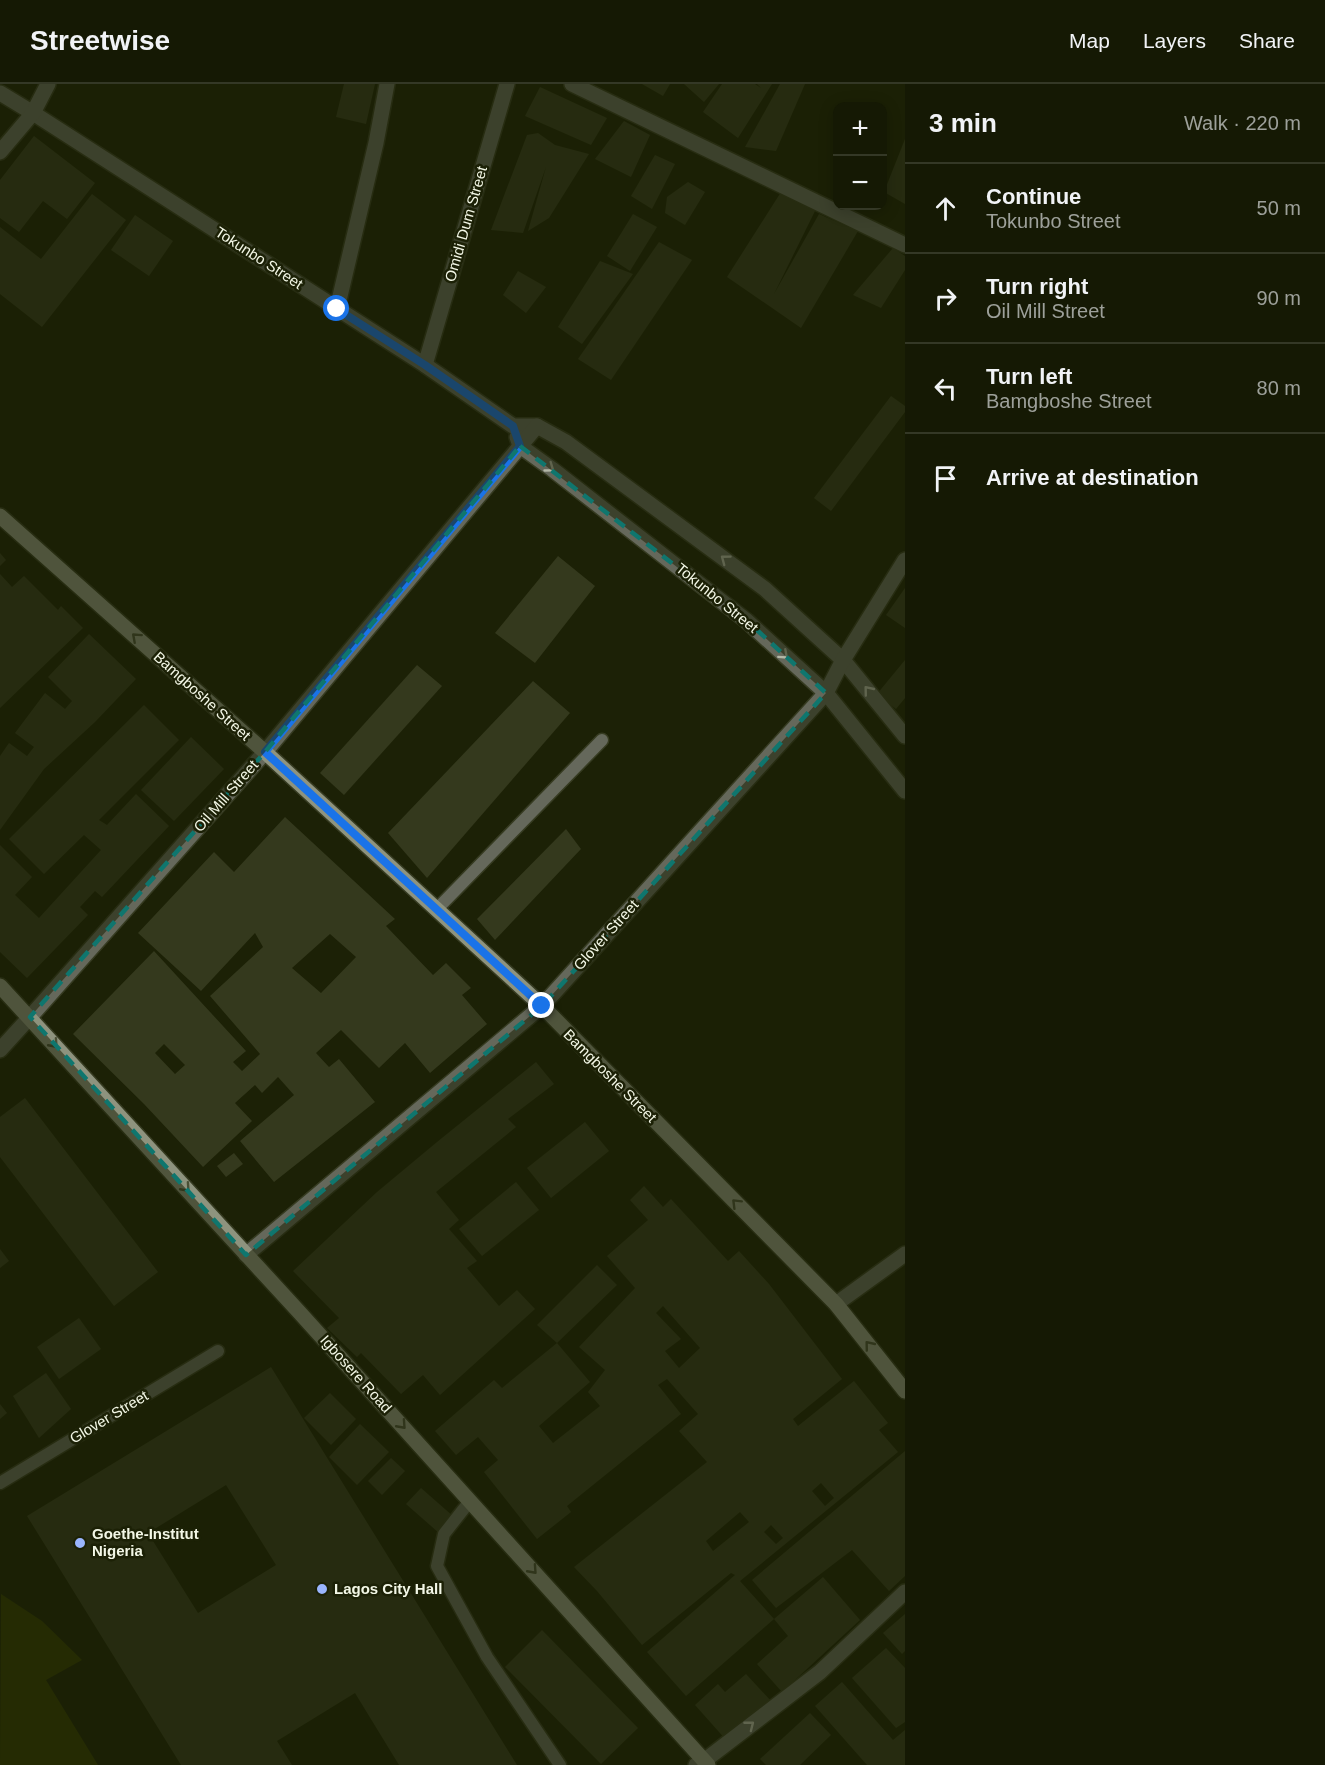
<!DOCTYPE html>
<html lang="en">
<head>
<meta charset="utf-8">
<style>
  body { margin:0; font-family:Helvetica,sans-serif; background:#222613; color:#f1f3f6 }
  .controls { position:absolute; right:18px; top:18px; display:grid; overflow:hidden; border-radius:12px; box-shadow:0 3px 15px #0003 }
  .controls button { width:54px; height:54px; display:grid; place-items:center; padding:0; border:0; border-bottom:2px solid #343826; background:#151904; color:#f1f3f6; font:30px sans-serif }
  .stop { position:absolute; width:18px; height:18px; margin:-14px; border:4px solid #1a73e8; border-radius:50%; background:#fff }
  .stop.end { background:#1a73e8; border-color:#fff; box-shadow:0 2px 6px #0008 }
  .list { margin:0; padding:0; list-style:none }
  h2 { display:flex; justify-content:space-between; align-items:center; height:78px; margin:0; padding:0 24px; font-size:26px }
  h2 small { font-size:20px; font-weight:400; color:#9da09a }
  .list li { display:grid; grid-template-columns:39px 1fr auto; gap:18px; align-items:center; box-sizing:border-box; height:90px; padding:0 24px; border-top:2px solid #343826 }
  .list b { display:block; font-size:22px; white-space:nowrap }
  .list p { margin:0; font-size:20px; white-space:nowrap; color:#9da09a }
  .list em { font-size:20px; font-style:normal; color:#9da09a }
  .icon { flex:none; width:33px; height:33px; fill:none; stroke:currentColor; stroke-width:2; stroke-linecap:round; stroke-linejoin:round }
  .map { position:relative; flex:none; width:905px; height:1681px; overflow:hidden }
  header { display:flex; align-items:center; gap:36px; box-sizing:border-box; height:84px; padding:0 30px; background:#151904; border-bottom:2px solid #343826 }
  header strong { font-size:28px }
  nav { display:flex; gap:33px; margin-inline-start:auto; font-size:21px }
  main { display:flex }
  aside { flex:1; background:#151904 }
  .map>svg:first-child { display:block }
  .green { fill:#323902 }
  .building { fill:#34391d; fill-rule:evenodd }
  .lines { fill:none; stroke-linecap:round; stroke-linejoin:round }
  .service-casing { stroke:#363b21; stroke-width:15 }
  .minor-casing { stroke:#363b21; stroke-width:18 }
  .secondary-casing { stroke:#363b21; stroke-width:18 }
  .service { stroke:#65685b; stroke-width:12 }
  .minor { stroke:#65685b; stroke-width:15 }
  .secondary { stroke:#8e937e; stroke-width:15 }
  .oneway { stroke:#b3b7a7 }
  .oneway2 { stroke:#4a4f36 }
  .route { stroke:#1a73e8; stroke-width:8 }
  .marked { fill:none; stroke:#0f766e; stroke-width:4.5; stroke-dasharray:12 8; stroke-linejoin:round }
  .poi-dot { fill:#9ab5fd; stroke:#1c2106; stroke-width:2 }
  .labels { text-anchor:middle; stroke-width:5; stroke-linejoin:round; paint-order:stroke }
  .street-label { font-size:15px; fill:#f3f7e6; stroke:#1c2106 }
  .poi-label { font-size:15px; font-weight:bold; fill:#f3f7e6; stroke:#1c2106; text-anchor:start }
</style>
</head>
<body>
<header>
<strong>Streetwise</strong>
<nav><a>Map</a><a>Layers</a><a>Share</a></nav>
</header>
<main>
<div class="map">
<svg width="905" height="1681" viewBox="0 0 905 1681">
  <rect width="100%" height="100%" fill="#1c2106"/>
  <path class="green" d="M1,1510L42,1537L82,1576L46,1596L98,1681H0Z"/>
  <g class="building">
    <path d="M344,0H375L366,40L336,33Z"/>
    <path d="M642,0H670L663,12Z"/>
    <path d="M684,0H719L704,18Z"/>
    <path d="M722,0H755L761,4L757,0H772L738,54L703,28Z"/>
    <path d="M780,0H805L776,67L745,63Z"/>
    <path d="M540,3L607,34L591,61L525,32Z"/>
    <path d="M624,37L650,51L631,93L595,75Z"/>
    <path d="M538,49L555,61L589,70L549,134L528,147L546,83L523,149L491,146L527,51Z"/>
    <path d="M34,52L95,99L67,135L43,117L19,148L0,134V96Z"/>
    <path d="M905,55V120L884,108Z"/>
    <path d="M655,71L675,80L652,125L631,112Z"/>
    <path d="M688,98L705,108L685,141L665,129L667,113Z"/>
    <path d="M781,108L816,125L774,210L819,130L858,147L801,244L727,193Z"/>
    <path d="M92,110L126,136L42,243L0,210V143L41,175Z"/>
    <path d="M633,130L657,143L630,187L607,172Z"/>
    <path d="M135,131L173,157L149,192L111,166Z"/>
    <path d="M659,158L692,176L611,296L578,275Z"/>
    <path d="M893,164L905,172V186L881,224L853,211Z"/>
    <path d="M600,177L633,190L582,260L558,243Z"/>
    <path d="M518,187L546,203L526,229L503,211Z"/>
    <path d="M891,312L905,322V328L831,427L814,414Z"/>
    <path d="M0,469L6,476L0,482Z"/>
    <path d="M558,472L595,502L535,579L495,549Z"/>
    <path d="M0,490L12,503L24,492L58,526L61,522L83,544L0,624Z"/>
    <path d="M905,504V544L886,531Z"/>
    <path d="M89,550L136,595L95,638L44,685L0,746V672L9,659L27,672L34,663L15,649L45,609L65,625L72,617L48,593Z"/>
    <path d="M905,576V614L896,625L877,610Z"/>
    <path d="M417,581L442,602L344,711L320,689Z"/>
    <path d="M533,597L570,629L427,794L388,749Z"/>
    <path d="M144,621L179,656L99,736L107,741L136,710L169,742L102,813L95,807L80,823L88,831L27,894L0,868V761L32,793L15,811L39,834L101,766L84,751L44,790L9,755Z"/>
    <path d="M191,653L224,685L174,737L141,706Z"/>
    <path d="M285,733L395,835L386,842L433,891L446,879L471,904L462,911L487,940L430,989L405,959L379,984L341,946L316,969L329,983L339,975L375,1018L274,1098L240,1057L294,1011L278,993L262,1009L255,1001L235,1019L252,1037L203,1083L144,1020L73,950L154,867L246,967L233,978L242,987L260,970L210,912L263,863L255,849L201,907L138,849L214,768L234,788ZM330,850L356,873L321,909L292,884ZM164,960L185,981L175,990L155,969Z"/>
    <path d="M566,745L581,765L495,856L477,835Z"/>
    <path d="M536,978L554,1000L508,1035L516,1043L436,1108L459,1136L449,1145L477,1177L467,1184L499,1222L517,1206L535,1225L440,1311L423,1291L401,1310L361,1269L357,1273L327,1244L339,1234L293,1187L377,1108L437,1058Z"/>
    <path d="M25,1014L158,1188L114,1222L0,1073V1033Z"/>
    <path d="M585,1038L609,1067L551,1114L527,1084Z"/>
    <path d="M234,1069L243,1080L226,1093L217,1082Z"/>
    <path d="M516,1098L539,1126L482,1172L459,1145Z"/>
    <path d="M644,1102L663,1123L671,1115L728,1177L739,1167L769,1200L842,1295L793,1335L798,1342L854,1297L888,1339L879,1346L898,1368L740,1497L774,1535L686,1612L647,1568L735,1491L731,1489L642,1561L597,1507L574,1483L707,1378L679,1347L698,1330L667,1295L658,1301L681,1330L567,1422L571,1428L537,1455L484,1388L498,1376L478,1353L456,1371L435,1347L494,1296L502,1304L557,1259L537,1241L597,1181L617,1201L557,1259L590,1298L539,1342L553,1359L600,1322L588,1308L605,1286L579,1263L635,1204L607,1172L648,1136L630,1116ZM663,1222L700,1264L679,1284L665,1267L681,1255L656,1229ZM821,1399L834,1414L825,1422L812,1407ZM740,1428L749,1438L713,1467L706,1457ZM771,1441L783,1454L776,1460L764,1448Z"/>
    <path d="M0,1165L9,1177L0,1184Z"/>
    <path d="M79,1234L101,1265L59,1295L37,1263Z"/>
    <path d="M271,1283L517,1681H399L355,1609L277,1657L292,1681H181L27,1432ZM226,1401L276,1481L198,1529L148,1449Z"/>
    <path d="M46,1289L71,1325L39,1354L13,1312Z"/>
    <path d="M330,1309L356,1335L331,1361L304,1334Z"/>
    <path d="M0,1320L7,1329L0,1335Z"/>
    <path d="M360,1340L389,1368L357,1401L329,1373Z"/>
    <path d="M905,1367V1492L889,1507L852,1466L776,1524L752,1496Z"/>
    <path d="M391,1374L405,1387L382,1411L368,1397Z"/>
    <path d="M421,1404L454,1433L439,1449L406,1420Z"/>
    <path d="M823,1493L860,1536L782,1608L757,1580L788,1552L774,1535Z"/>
    <path d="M905,1530V1567L902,1570L883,1549Z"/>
    <path d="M542,1546L638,1644L601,1680L505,1583Z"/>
    <path d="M886,1564L905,1584V1638L896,1644L852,1594Z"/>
    <path d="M746,1590L772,1618L727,1657L695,1621L718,1600L725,1608Z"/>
    <path d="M842,1598L893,1656L905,1646V1681H867L815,1622Z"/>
    <path d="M810,1629L831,1651L800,1681H766L760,1675Z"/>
  </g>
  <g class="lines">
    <defs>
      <g id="service">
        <path d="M436,826L602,656"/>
        <path d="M0,1399L218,1267"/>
        <path d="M470,1417L444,1450L437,1482L487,1573L560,1681"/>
      </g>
      <g id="minor">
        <path d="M572,0L905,161"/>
        <path d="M0,9L33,29L425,281L513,342H537L566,358L765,505L843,576L905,652"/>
        <path d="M0,68L33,29L48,0"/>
        <path d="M337,225L376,59L387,0"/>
        <path d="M425,281L507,0"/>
        <path d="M517,353L520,362L552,385L747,537L826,609L905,707"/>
        <path d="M0,966L30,933L265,668L537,342"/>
        <path d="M246,1171L542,922L826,609L843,576L905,476"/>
        <path d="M836,1220L905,1170"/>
        <path d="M696,1681L704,1677L820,1588L905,1508"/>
      </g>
      <g id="secondary">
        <path d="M0,432L265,668L542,922L836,1220L905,1307"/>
        <path d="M0,902L300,1229L708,1681"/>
      </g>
    </defs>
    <use href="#service" class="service-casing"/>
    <use href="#minor" class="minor-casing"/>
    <use href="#secondary" class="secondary-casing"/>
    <use href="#service" class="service"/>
    <use href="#minor" class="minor"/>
    <use href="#secondary" class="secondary"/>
  </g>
  <defs><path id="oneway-chevron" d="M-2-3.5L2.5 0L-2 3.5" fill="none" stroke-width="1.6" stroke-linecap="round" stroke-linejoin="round" transform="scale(1.5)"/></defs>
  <g class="oneway">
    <use href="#oneway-chevron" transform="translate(550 384) rotate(36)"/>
    <use href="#oneway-chevron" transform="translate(725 475) rotate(-143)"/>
    <use href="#oneway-chevron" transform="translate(784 571) rotate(42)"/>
    <use href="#oneway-chevron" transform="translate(868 606) rotate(-129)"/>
    <use href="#oneway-chevron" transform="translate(750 1641) rotate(-38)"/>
  </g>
  <g class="oneway2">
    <use href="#oneway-chevron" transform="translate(136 553) rotate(-138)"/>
    <use href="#oneway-chevron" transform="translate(54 960) rotate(48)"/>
    <use href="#oneway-chevron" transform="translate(186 1104) rotate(48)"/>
    <use href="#oneway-chevron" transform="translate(736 1119) rotate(-135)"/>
    <use href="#oneway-chevron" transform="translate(869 1261) rotate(-129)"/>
    <use href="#oneway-chevron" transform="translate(402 1341) rotate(48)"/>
    <use href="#oneway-chevron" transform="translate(533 1486) rotate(48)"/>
  </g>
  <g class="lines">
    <path class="route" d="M337,225L425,281L513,342L520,362L265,668L542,922"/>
  </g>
  <path d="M0 0H905V1681H0ZM520,362L747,537L826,609L542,922L246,1171L30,933L265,668Z" fill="#1c2106" fill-opacity=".55" fill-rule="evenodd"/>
  <path class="marked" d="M520,362L747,537L826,609L542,922L246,1171L30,933L265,668Z"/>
  <g class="poi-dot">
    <circle cx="80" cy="1459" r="6"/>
    <circle cx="322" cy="1505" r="6"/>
  </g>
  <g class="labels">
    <g class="street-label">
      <text transform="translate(466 140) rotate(-74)" y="5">Omidi Dum Street</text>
      <text transform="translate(259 174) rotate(33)" y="5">Tokunbo Street</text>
      <text transform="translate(717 514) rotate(39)" y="5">Tokunbo Street</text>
      <text transform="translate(202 612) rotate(42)" y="5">Bamgboshe Street</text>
      <text transform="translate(226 712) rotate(-49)" y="5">Oil Mill Street</text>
      <text transform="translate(606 851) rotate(-48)" y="5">Glover Street</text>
      <text transform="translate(610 992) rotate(45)" y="5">Bamgboshe Street</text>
      <text transform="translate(356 1290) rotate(48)" y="5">Igbosere Road</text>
      <text transform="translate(109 1333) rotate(-31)" y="5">Glover Street</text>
    </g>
    <g class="poi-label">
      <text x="92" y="1455">Goethe-Institut<tspan x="92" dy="17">Nigeria</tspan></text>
      <text x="334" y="1510">Lagos City Hall</text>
    </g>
  </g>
</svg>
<div class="controls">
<button>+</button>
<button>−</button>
</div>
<div class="stop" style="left:337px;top:225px"></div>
<div class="stop end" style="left:542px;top:922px"></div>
</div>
<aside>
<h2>3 min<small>Walk · 220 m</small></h2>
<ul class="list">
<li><svg class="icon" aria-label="ahead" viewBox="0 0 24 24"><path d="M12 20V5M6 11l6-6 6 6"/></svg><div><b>Continue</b><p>Tokunbo Street</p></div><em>50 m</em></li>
<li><svg class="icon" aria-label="right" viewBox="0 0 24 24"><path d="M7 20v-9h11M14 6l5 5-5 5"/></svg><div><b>Turn right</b><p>Oil Mill Street</p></div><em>90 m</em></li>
<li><svg class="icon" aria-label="left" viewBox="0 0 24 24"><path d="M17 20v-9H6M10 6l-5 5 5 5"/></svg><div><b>Turn left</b><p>Bamgboshe Street</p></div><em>80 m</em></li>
<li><svg class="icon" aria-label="arrive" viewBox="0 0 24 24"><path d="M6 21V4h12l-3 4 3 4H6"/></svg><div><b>Arrive at destination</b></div></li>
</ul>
</aside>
</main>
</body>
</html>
